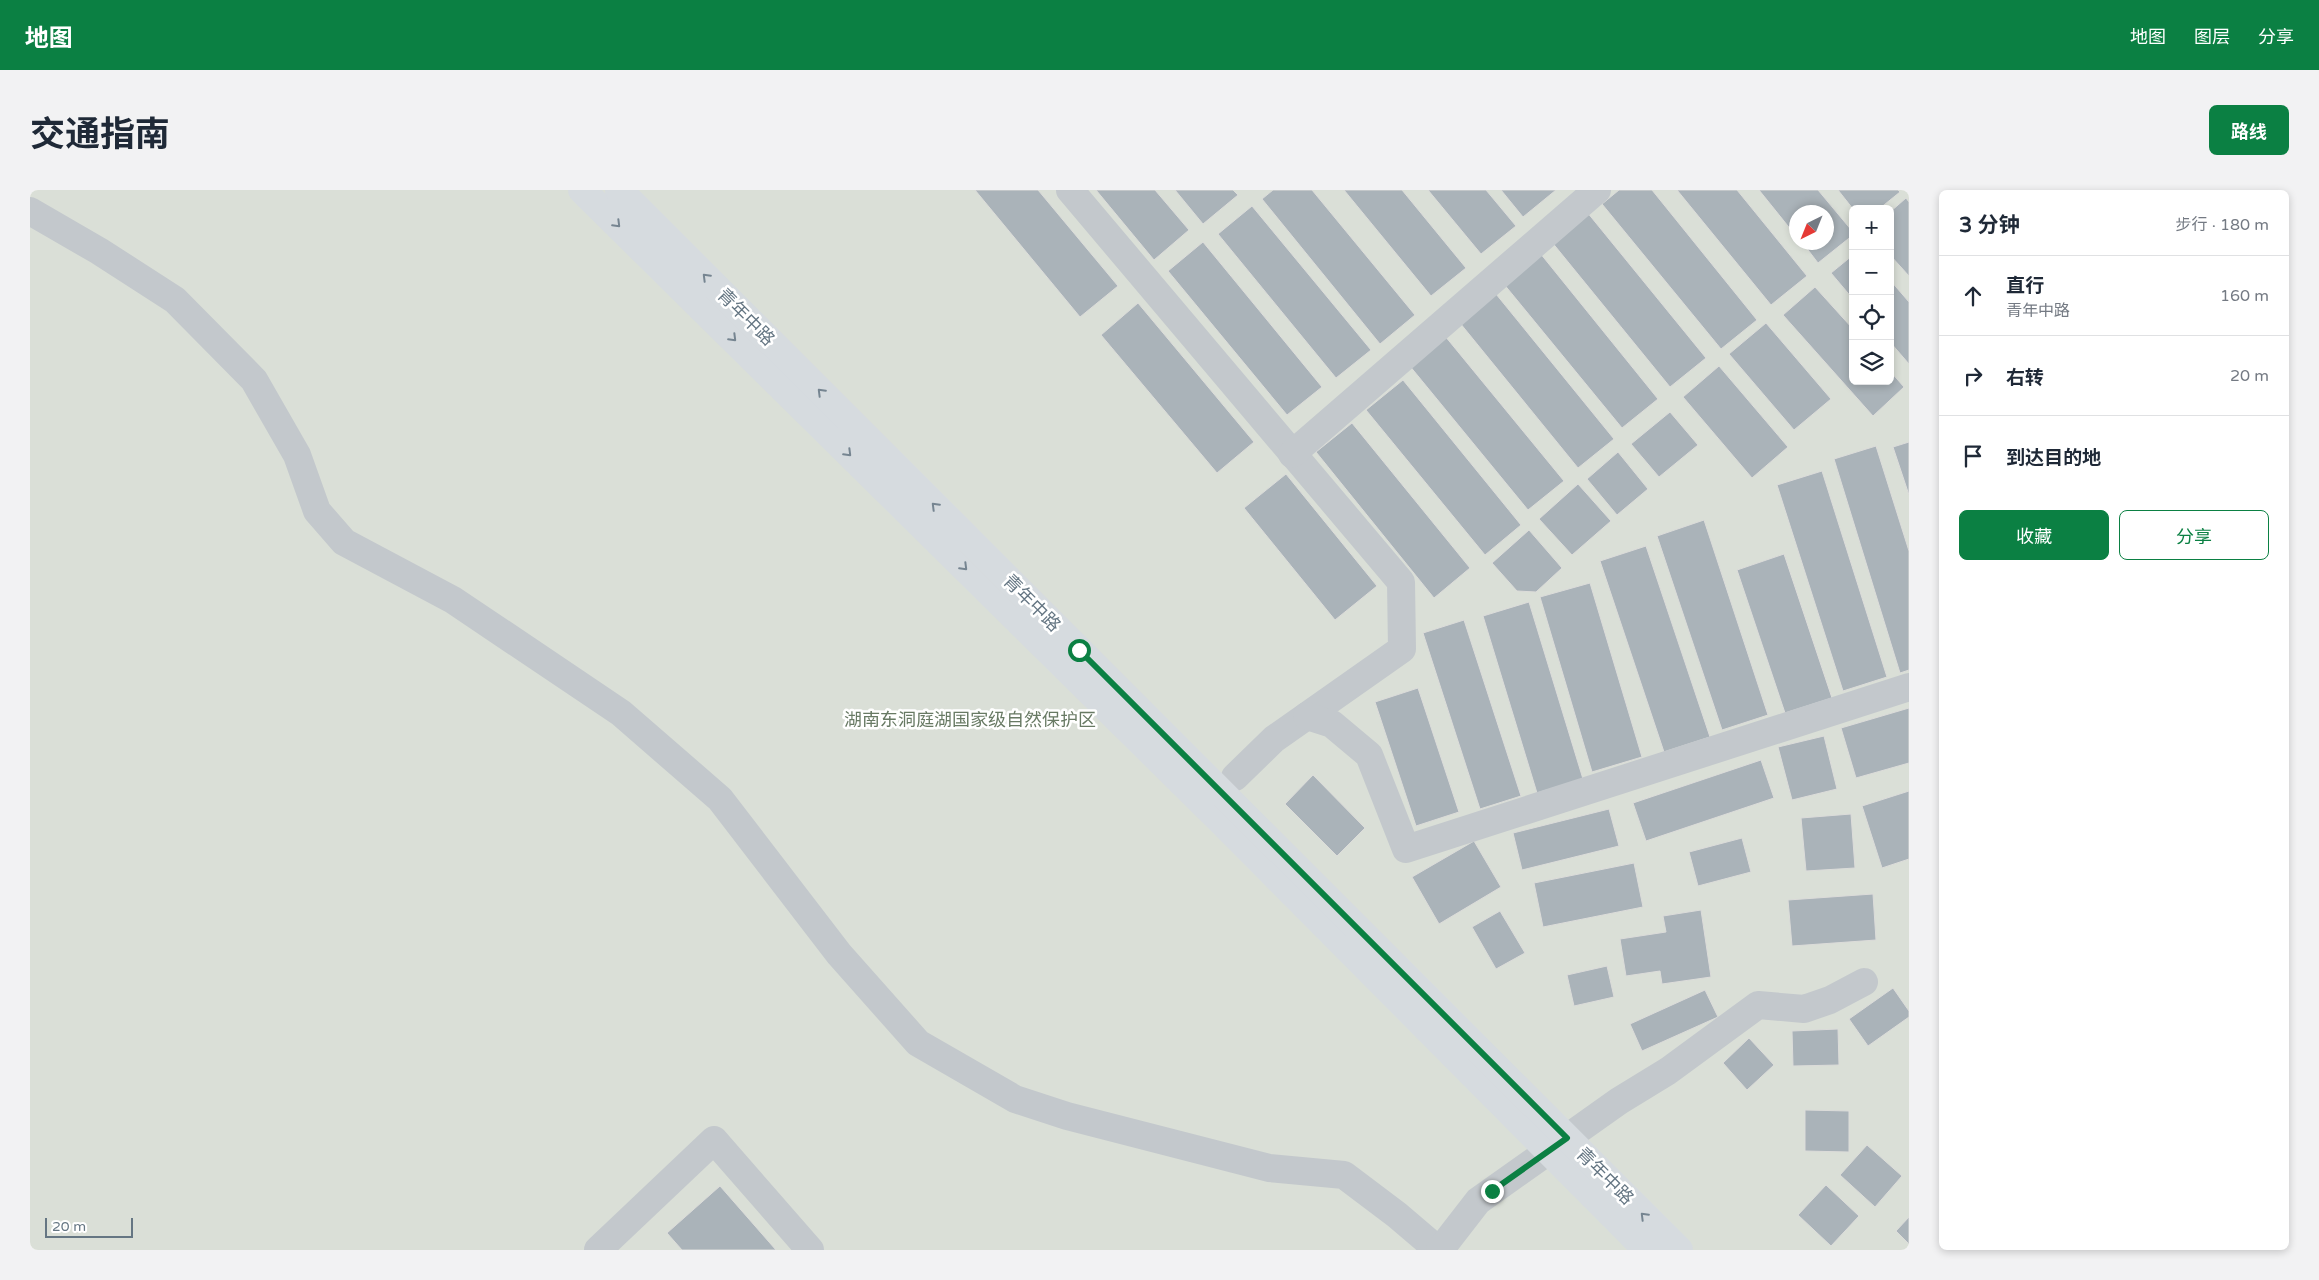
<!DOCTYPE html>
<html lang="zh">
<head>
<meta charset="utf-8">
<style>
  body { margin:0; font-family:"Varela Round","Noto Sans SC",sans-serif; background:#f2f2f3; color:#1f2937 }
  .controls { position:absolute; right:15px; top:15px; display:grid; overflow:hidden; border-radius:8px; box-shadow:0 2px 8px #0003 }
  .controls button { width:45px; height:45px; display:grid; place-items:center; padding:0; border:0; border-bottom:1px solid #e0e1e3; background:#fff; color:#1f2937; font:25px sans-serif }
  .compass { position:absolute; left:1759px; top:15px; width:45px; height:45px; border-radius:50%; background:#fff; box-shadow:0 2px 8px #0003; rotate:223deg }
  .scale { position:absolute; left:15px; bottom:12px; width:88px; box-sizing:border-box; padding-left:5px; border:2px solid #657683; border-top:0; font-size:14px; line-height:18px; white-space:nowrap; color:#657683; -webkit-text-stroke:4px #fff; paint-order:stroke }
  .stop { position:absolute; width:15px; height:15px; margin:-11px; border:4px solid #0b8043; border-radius:50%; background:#fff }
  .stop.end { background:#0b8043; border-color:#fff; box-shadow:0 1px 5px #0008 }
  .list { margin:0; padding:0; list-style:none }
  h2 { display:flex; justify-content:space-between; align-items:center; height:65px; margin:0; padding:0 20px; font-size:21px }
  h2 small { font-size:16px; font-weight:400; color:#747a83 }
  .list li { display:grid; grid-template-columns:32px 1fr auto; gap:15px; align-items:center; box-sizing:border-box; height:80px; padding:0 20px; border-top:1px solid #e0e1e3 }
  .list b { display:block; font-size:19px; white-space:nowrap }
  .list p { margin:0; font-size:16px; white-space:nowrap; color:#747a83 }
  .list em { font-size:16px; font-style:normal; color:#747a83 }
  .actions { display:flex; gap:10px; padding:15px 20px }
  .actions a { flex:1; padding:11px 0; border:1px solid #0b8043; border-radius:8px; text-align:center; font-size:18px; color:#0b8043 }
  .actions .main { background:#0b8043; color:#fff }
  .icon { flex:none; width:28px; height:28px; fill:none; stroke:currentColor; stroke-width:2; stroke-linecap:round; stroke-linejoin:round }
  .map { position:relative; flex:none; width:1879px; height:1060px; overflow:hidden; border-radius:8px }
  header { display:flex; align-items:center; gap:30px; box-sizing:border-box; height:70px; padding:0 25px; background:#0b8043; color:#fff }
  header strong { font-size:24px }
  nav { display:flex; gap:28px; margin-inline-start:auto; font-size:18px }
  .intro { display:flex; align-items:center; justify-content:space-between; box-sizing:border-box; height:120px; padding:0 30px }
  h1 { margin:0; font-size:35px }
  .button { padding:12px 22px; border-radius:8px; background:#0b8043; color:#fff; font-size:18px; font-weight:700 }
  main { display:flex; gap:30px; padding:0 30px }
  aside { flex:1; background:#fff; border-radius:8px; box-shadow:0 2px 8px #0003 }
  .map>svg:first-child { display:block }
  .green { fill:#dadfd7; fill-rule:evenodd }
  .building { fill:#aab3b9; stroke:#dcdcda }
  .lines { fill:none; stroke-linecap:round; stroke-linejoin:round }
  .minor { stroke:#c3c8cc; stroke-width:28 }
  .secondary { stroke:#d6dbdf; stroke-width:28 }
  .oneway { stroke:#768591 }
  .route { stroke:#0b8043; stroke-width:6 }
  .labels { text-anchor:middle; stroke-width:5; stroke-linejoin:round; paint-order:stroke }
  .street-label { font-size:18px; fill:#657683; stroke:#fff }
  .park-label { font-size:18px; fill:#687a64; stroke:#fff }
</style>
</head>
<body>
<header>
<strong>地图</strong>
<nav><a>地图</a><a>图层</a><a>分享</a></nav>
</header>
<div class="intro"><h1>交通指南</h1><a class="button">路线</a></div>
<main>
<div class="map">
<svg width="1879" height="1060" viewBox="0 0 1879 1060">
  <rect width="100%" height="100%" fill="#fafaf8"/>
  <path class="green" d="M0,0H1879V1060H0ZM1823,19H1860V191H1823ZM1766,22H1796V52H1766Z"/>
  <g class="building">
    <path d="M945,0H1008L1088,96L1050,127Z"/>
    <path d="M1066,0H1125L1159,40L1124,70Z"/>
    <path d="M1145,0H1203L1208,5L1173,34Z"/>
    <path d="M1243,0H1282L1385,125L1350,154L1232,9Z"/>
    <path d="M1314,0H1372L1436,78L1401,106Z"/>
    <path d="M1398,0H1456L1486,36L1451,64Z"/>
    <path d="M1471,0H1526L1493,27Z"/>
    <path d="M1589,0H1622L1727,130L1691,159L1572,14Z"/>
    <path d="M1647,0H1707L1777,86L1741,115Z"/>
    <path d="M1729,0H1788L1823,42V45L1788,73L1772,52H1796V22H1766V46Z"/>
    <path d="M1808,0H1868L1870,2L1849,19H1823Z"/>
    <path d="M1876,8L1879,12V86L1860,65V22Z"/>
    <path d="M1222,16L1341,160L1306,188L1188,44Z"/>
    <path d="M1557,22L1676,168L1640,197L1521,51Z"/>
    <path d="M1173,52L1292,197L1257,225L1138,81Z"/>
    <path d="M1510,63L1628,209L1592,238L1473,93Z"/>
    <path d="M1823,65V109L1801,83Z"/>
    <path d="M1860,90L1879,112V174L1860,152Z"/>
    <path d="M1785,97L1823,139V191H1860V181L1874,197L1843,226L1753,125Z"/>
    <path d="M1466,104L1584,249L1548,278L1430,133Z"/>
    <path d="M1108,113L1224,252L1187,283L1071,145Z"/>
    <path d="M1736,133L1801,209L1764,240L1699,164Z"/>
    <path d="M1415,146L1534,291L1498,320L1379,175Z"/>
    <path d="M1689,176L1758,257L1722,288L1653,207Z"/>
    <path d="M1373,190L1491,335L1455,365L1336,220Z"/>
    <path d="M1640,222L1668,255L1629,287L1601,254Z"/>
    <path d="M1322,233L1440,378L1404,408L1286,262Z"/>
    <path d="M1879,252V305L1863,257Z"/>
    <path d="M1846,256L1879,361V480L1870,483L1804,269Z"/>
    <path d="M1588,262L1618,299L1587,325L1557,289Z"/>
    <path d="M1792,281L1857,487L1813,501L1747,295Z"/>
    <path d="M1256,284L1347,396L1305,430L1214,318Z"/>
    <path d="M1548,294L1581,331L1542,365L1509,329Z"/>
    <path d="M1674,330L1738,525L1692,540L1627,346Z"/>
    <path d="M1499,340L1532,378L1506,402L1487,401L1462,373Z"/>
    <path d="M1616,356L1680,547L1634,562L1570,371Z"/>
    <path d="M1754,364L1802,508L1755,523L1707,380Z"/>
    <path d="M1560,393L1612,567L1562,582L1510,407Z"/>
    <path d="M1499,412L1553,589L1507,603L1453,426Z"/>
    <path d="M1434,430L1491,606L1450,619L1393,443Z"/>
    <path d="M1388,498L1429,622L1386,636L1345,512Z"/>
    <path d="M1879,518V573L1826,588L1811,538Z"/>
    <path d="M1794,546L1807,599L1762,610L1748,557Z"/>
    <path d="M1731,570L1744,608L1616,651L1603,613Z"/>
    <path d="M1283,585L1335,638L1307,666L1255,614Z"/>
    <path d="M1879,601V669L1852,678L1832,616Z"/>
    <path d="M1579,619L1589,656L1492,680L1483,643Z"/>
    <path d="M1821,624L1825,678L1776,681L1771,628Z"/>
    <path d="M1712,648L1721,682L1668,696L1659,662Z"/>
    <path d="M1444,651L1471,697L1409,734L1382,687Z"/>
    <path d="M1604,673L1613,717L1513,737L1504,693Z"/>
    <path d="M1843,704L1846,750L1762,756L1758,710Z"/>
    <path d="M1671,720L1681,787L1632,794L1630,781L1596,786L1590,749L1636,742L1633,726Z"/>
    <path d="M1470,721L1495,763L1466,779L1442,737Z"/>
    <path d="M1577,776L1584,807L1544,816L1537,785Z"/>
    <path d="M1863,798L1879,821V827L1838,856L1819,829Z"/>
    <path d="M1675,800L1688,827L1612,861L1600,834Z"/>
    <path d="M1808,839L1809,875L1763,876L1762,841Z"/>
    <path d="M1719,848L1744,875L1717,900L1693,873Z"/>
    <path d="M1775,920L1819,921V962L1775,961Z"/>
    <path d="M1837,955L1872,986L1845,1017L1810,985Z"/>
    <path d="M1796,995L1829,1026L1801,1056L1768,1025Z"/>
    <path d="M690,996L746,1060H652L637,1043Z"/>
    <path d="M1879,1027V1054L1866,1041Z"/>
  </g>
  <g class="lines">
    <g class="minor">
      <path d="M1040,0L1371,392L1372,459L1244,549L1205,587"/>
      <path d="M0,21L69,61L145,110L224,190L267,265L287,321L314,352L423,410L591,523L690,609L809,764L888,853L985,909L1037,926L1239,978L1314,985L1367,1025L1408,1060"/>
      <path d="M1262,264L1567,0"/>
      <path d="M1277,526L1302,534L1339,565L1376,659L1879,497"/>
      <path d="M568,1060L684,950L780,1060"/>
      <path d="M1410,1060L1448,1011L1589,911L1638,881L1728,815L1774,819L1800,810L1834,792"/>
    </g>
    <g class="secondary">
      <path d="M552,0L1195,635L1617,1060"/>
      <path d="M589,0L1649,1060"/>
    </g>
  </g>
  <defs><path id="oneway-chevron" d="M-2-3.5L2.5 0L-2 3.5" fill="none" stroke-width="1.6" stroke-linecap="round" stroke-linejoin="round" transform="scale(1.25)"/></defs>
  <g class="oneway">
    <use href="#oneway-chevron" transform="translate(587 34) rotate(45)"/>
    <use href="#oneway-chevron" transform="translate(676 87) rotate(-135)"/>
    <use href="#oneway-chevron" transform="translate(703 148) rotate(45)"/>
    <use href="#oneway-chevron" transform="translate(791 202) rotate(-135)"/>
    <use href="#oneway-chevron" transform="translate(818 263) rotate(45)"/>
    <use href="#oneway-chevron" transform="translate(905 316) rotate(-135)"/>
    <use href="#oneway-chevron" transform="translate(934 377) rotate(45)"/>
    <use href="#oneway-chevron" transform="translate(1614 1026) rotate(-135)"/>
  </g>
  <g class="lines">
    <path class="route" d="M1049,460L1537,948L1462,1001"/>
  </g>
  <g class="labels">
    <g class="street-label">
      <text transform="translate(716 127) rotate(45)" y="6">青年中路</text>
      <text transform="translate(1002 413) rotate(45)" y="6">青年中路</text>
      <text transform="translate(1575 986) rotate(45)" y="6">青年中路</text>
    </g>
    <g class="park-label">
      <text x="940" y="536">湖南东洞庭湖国家级自然保护区</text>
    </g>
  </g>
</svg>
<div class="controls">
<button>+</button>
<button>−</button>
<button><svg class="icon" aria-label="locate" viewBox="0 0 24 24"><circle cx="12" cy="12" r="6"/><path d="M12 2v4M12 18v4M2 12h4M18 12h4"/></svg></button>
<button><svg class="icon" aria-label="layers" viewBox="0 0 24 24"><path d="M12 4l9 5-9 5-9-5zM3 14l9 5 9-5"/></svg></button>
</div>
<svg class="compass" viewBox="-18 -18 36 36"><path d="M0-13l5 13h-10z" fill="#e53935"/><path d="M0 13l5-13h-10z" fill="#747a83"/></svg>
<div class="scale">20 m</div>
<div class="stop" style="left:1049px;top:460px"></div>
<div class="stop end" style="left:1462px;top:1001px"></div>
</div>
<aside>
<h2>3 分钟<small>步行 · 180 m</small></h2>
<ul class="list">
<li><svg class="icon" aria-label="ahead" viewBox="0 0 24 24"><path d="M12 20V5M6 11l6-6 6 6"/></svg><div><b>直行</b><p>青年中路</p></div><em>160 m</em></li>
<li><svg class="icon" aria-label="right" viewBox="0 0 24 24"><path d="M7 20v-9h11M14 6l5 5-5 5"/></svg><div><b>右转</b></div><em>20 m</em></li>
<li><svg class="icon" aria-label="arrive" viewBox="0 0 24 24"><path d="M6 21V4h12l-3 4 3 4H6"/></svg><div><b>到达目的地</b></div></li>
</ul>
<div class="actions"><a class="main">收藏</a><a>分享</a></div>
</aside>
</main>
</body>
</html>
